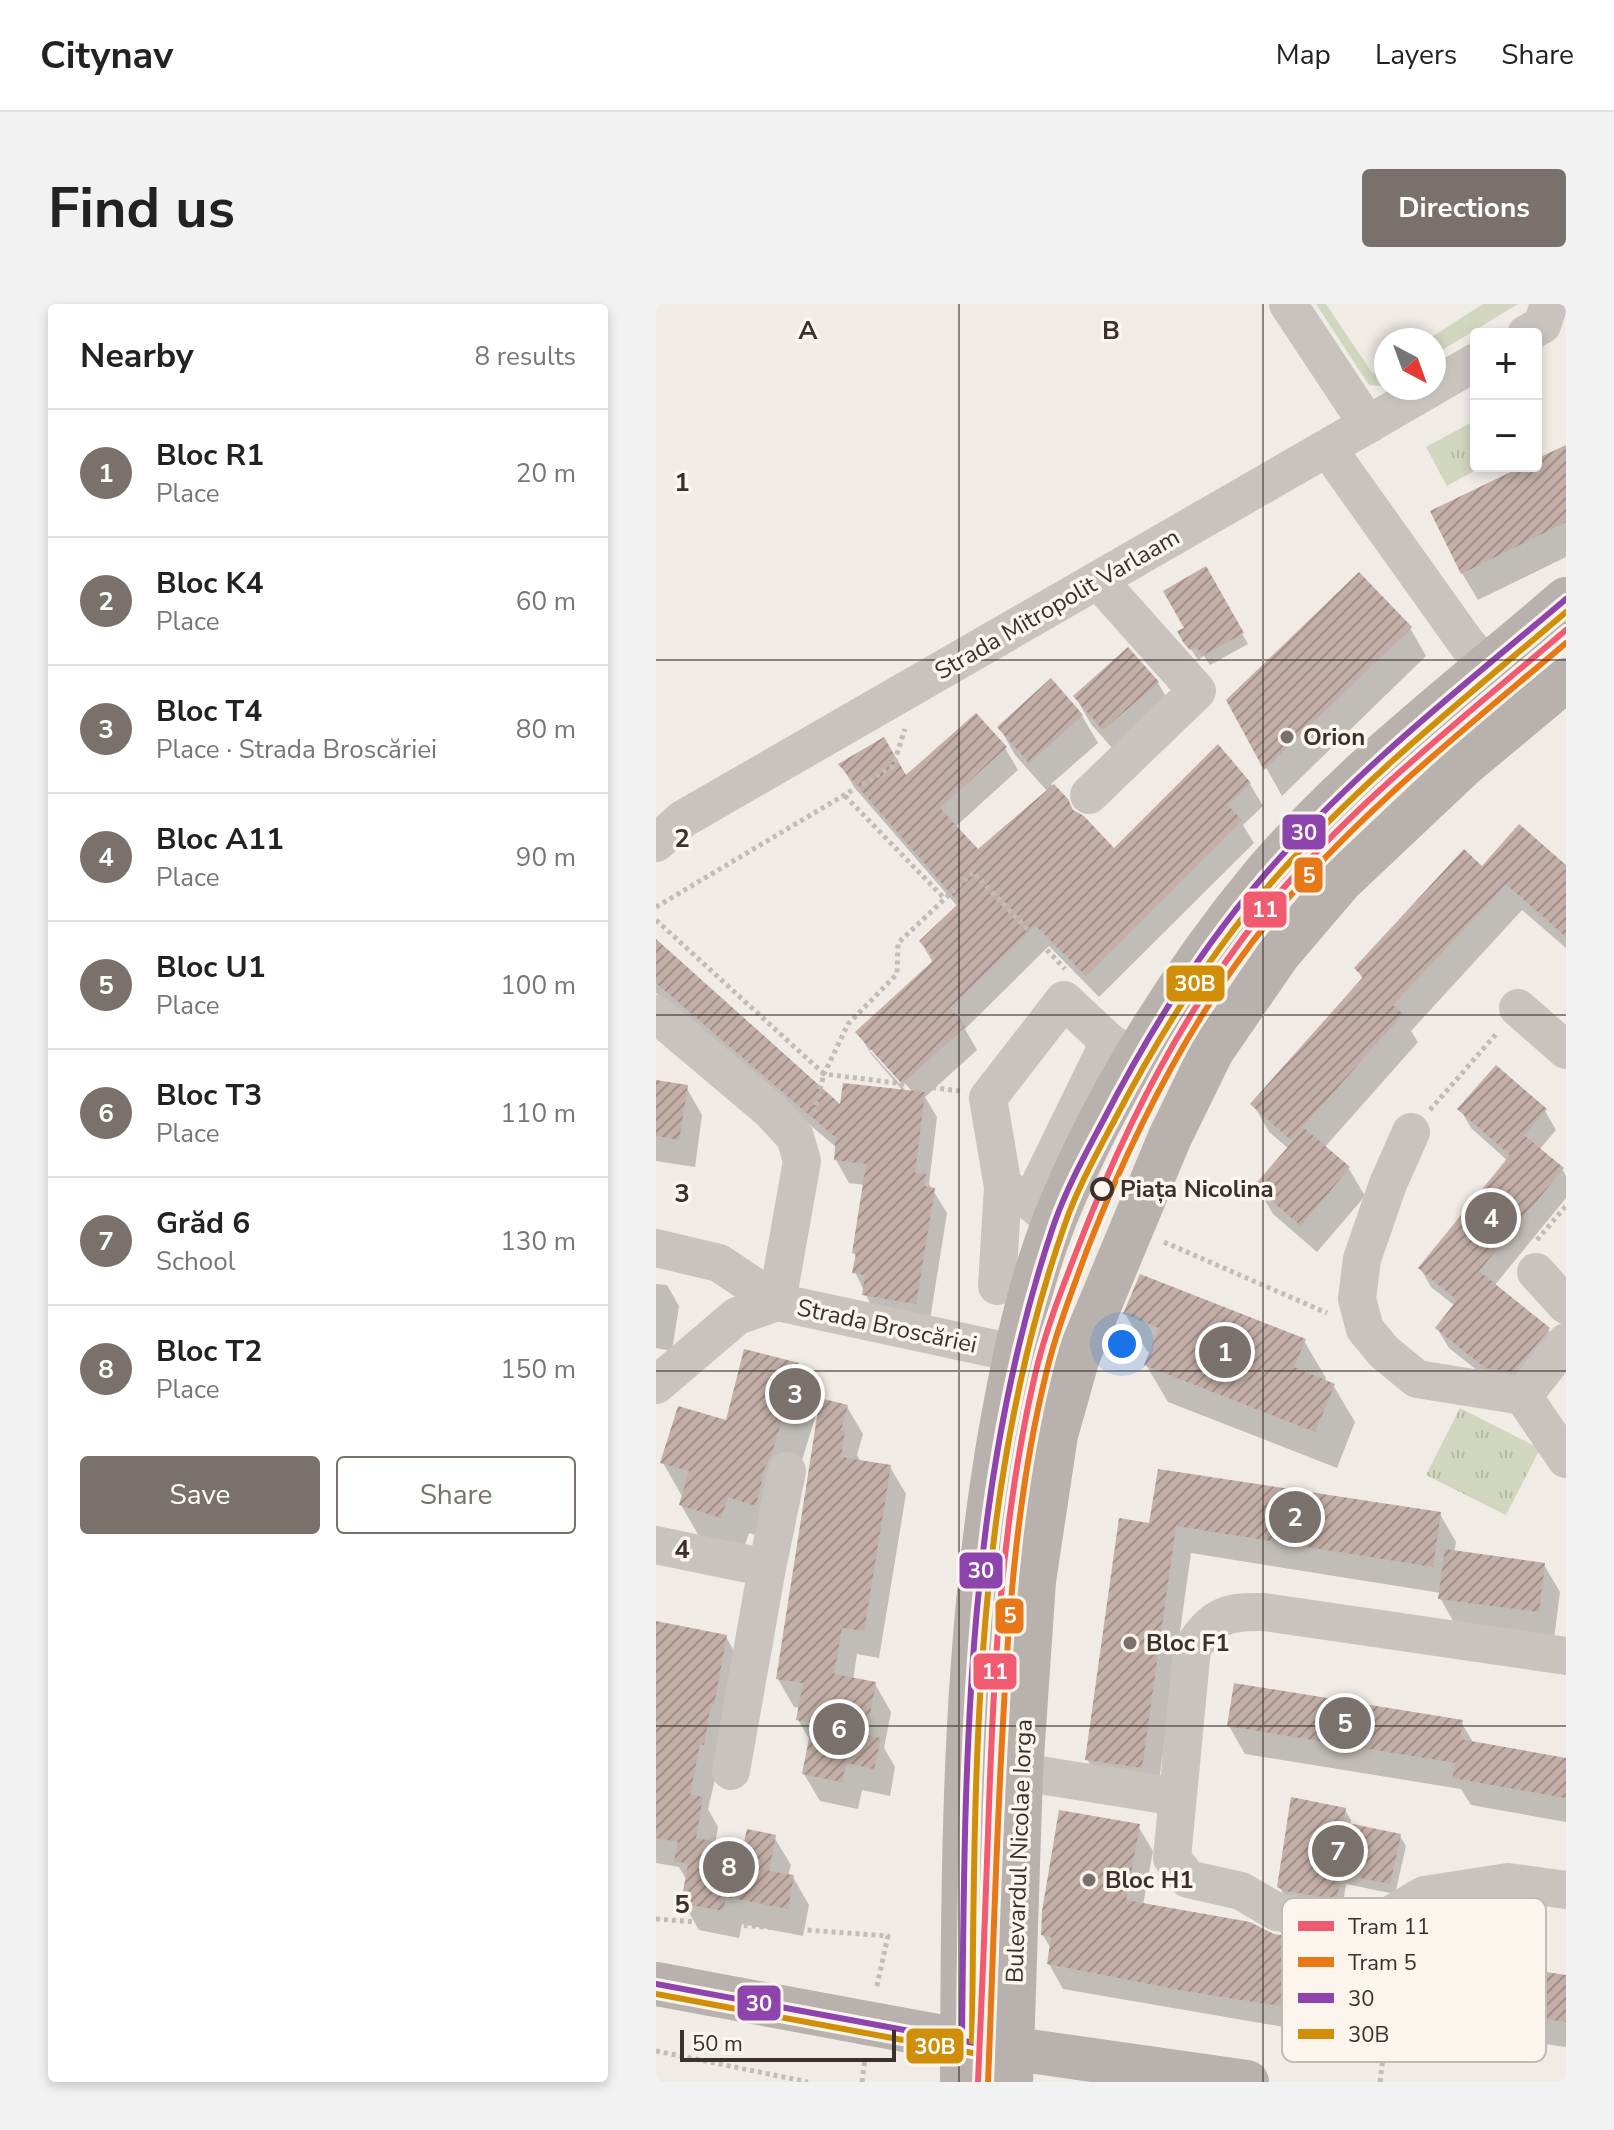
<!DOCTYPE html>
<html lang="en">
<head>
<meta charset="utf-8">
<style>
  body { margin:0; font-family:"Nunito Sans",sans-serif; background:#f2f2f2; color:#222 }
  .controls { position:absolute; right:24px; top:24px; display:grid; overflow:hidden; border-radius:8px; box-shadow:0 4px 12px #0003 }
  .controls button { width:72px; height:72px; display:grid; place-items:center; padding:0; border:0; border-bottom:2px solid #e0e0e0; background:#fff; color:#222; font:40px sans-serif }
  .compass { position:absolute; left:718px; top:24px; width:72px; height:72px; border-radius:50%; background:#fff; box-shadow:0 4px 12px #0003; rotate:139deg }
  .scale { position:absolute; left:24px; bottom:20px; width:216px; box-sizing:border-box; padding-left:8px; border:4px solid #3b302b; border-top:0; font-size:22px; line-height:28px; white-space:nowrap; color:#3b302b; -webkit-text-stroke:6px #fbf5ee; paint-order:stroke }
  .you { position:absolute; left:466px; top:1040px; width:28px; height:28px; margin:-20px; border:6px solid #fff; border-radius:50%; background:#1a73e8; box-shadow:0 0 0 12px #1a73e833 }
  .badge { display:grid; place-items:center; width:52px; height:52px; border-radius:50%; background:#7a716c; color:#fff; font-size:26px; font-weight:700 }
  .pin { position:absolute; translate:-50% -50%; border:4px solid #fff; box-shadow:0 2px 8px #0006 }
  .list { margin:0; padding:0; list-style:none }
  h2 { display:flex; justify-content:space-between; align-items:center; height:104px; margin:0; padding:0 32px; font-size:34px }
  h2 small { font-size:26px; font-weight:400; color:#767676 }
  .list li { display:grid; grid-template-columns:52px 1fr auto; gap:24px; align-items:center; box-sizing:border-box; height:128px; padding:0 32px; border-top:2px solid #e0e0e0 }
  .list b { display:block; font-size:30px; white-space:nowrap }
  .list p { margin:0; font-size:26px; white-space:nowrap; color:#767676 }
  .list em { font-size:26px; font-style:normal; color:#767676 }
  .actions { display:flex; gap:16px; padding:24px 32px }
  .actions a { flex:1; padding:18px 0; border:2px solid #7a716c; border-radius:8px; text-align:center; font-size:28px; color:#7a716c }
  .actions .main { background:#7a716c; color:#fff }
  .map { position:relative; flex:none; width:910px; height:1778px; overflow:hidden; border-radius:8px }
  header { display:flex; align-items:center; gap:48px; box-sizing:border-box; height:112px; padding:0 40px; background:#fff; border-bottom:2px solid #e0e0e0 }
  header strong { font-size:38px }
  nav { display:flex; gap:44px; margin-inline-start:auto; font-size:28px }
  .intro { display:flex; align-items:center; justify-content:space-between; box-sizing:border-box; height:192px; padding:0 48px }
  h1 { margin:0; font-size:56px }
  .button { padding:20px 36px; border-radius:8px; background:#7a716c; color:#fff; font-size:28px; font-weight:700 }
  main { display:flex; gap:48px; padding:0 48px }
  aside { flex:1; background:#fff; border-radius:8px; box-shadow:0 4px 12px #0003 }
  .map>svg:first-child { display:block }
  .grass { fill:#d1d6bf }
  .park { fill:url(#park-tufts) }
  .shadow { fill:#0003; fill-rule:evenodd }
  .building { fill:url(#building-hatch) }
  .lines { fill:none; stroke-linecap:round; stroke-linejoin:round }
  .path { stroke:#c2bbb6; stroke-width:5; stroke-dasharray:4 4; stroke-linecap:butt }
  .minor { stroke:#c9c3be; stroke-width:38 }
  .major { stroke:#b8b1ad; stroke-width:44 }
  .bus-1-casing { stroke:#fbf5ee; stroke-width:12 }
  .bus-2-casing { stroke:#fbf5ee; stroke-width:12 }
  .bus-1 { stroke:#8e44ad; stroke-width:6 }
  .bus-2 { stroke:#d18e09; stroke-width:6 }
  .tram-1-casing { stroke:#fbf5ee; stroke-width:12 }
  .tram-2-casing { stroke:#fbf5ee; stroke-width:12 }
  .tram-1 { stroke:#f05b72; stroke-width:6 }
  .tram-2 { stroke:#e77817; stroke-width:6 }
  .grid { fill:none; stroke:#3b302b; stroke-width:2; stroke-opacity:0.55 }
  .poi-dot { fill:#7a716c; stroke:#fbf5ee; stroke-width:3 }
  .stop-dot { fill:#fbf5ee; stroke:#3b302b; stroke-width:4 }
  .labels { text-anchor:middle; stroke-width:7; stroke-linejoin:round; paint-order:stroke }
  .street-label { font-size:24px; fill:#3b302b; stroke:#fbf5ee }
  .poi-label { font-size:24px; font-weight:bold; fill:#3b302b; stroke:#fbf5ee; text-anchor:start }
  .stop-label { font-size:24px; font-weight:bold; fill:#3b302b; stroke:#fbf5ee; text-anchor:start }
  .key { fill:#fbf5ee; stroke:#c1bab4; stroke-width:2 }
  .key-label { font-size:22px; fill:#3b302b }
  .grid-label { font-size:26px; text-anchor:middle; font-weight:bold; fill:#3b302b; stroke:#fbf5ee; stroke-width:7; stroke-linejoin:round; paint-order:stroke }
  .line-badge { stroke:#fbf5ee; stroke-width:3 }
  .badge-label { font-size:22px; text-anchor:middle; font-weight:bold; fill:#fff }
</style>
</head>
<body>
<header>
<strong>Citynav</strong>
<nav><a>Map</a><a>Layers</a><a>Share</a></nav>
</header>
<div class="intro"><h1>Find us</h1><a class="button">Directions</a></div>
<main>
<aside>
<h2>Nearby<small>8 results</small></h2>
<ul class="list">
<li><span class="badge">1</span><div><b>Bloc R1</b><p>Place</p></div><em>20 m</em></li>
<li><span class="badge">2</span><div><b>Bloc K4</b><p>Place</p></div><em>60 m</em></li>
<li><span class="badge">3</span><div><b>Bloc T4</b><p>Place · Strada Broscăriei</p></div><em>80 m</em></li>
<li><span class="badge">4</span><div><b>Bloc A11</b><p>Place</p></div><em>90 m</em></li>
<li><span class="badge">5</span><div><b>Bloc U1</b><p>Place</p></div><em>100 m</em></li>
<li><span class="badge">6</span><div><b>Bloc T3</b><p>Place</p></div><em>110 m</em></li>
<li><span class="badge">7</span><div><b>Grăd 6</b><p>School</p></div><em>130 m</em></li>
<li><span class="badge">8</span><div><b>Bloc T2</b><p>Place</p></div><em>150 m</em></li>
</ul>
<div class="actions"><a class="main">Save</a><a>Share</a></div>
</aside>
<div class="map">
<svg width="910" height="1778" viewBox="0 0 910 1778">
  <defs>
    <pattern id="park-tufts" width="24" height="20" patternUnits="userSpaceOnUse" patternTransform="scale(2)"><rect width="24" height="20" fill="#d1d6bf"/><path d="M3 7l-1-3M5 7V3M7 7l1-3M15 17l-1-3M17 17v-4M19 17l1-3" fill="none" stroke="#b4b8a4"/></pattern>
    <pattern id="building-hatch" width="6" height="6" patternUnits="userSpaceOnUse" patternTransform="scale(2)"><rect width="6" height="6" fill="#c3afa7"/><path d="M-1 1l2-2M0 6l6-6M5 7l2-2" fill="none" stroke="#a08f88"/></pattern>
  </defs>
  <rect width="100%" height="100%" fill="#f0ebe5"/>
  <g class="grass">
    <path d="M660,0H670L717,70L730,62V79L724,82L713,81Z"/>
    <path d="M827,0H862L778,51V36H771Z"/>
  </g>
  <g class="park">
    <path d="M820,116V162H827L791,182L770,143Z"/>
    <path d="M804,1104L884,1145L850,1211L770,1171Z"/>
  </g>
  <g class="shadow">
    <path d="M910,143V253L822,296L806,269L871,162H880V158Z"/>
    <path d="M549,265L592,340L554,361L548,352L542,356L524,328L530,324Z"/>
    <path d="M754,324L770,352L626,492L573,397Z"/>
    <path d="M502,379L518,406L464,453L435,420L419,392Z"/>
    <path d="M426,412L442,439L395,480L410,496L417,509L458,546L594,480L607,502L587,521L598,539L443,693L393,642L309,725L321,746L269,793L281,813L273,880L291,909L273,1022L221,1014L199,968L201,955L198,949L209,881L193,879L180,856L181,844L0,689V638L186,804L248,788L215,750L202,728L277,659L265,638L302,603L198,483L185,461L250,474L349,444L362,466L299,523L322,548L392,488L359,451L344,424ZM213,746H218L255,786L252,789Z"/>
    <path d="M910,564V644L866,606L755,727L762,738L668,844L693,865L709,892L661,948L617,910L601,883L633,845L613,828L597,800L707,676L701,664L826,565Z"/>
    <path d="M0,778L30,783L46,811L39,863L0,857Z"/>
    <path d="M804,805L889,807L900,826L883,846L906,865L910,872V894L838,982L892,1025L903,1044L842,1083L793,1044L781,1024L799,1002L775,983L764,964L852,857L815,824Z"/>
    <path d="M0,980L11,981L23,1002L16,1047L0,1044Z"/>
    <path d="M469,1010L648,1037L670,1074L669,1078L677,1081L699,1118L681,1164L512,1098L490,1061L495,1049L491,1047Z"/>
    <path d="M142,1061L165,1101L191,1103L207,1130L201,1151L205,1158L234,1163L250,1190L223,1354L201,1350L197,1376L219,1380L235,1408L228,1444L239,1463L234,1492L206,1486L202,1505L164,1497L148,1470L155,1438L142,1416L144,1404L138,1403L122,1375L164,1104H162L121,1238L93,1229L86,1250L47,1239L25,1201L27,1194L7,1159L71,1118Z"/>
    <path d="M784,1210L800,1238L798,1249L888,1261L904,1288L898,1335L800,1322L784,1294L785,1289L535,1249L501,1491L447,1483L431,1455L495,1221Z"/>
    <path d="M0,1319L70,1333L86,1361L52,1505L62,1523L59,1540L89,1546L118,1533L135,1561L132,1572L137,1573L153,1601L147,1632L86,1620L83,1634L43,1626L27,1598L31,1577L23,1563L0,1559Z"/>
    <path d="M805,1418L818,1440L910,1456V1518L815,1501L805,1485L589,1450L573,1422Z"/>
    <path d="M689,1506L695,1516L694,1521L744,1532L750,1542L739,1590L690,1580L686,1605L629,1593L623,1582Z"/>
    <path d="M482,1522L497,1547L487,1601L617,1632L711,1646L726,1671L715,1738L407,1685L393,1660L395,1645L387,1631Z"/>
    <path d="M910,1673V1743L782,1725L766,1697Z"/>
  </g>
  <g class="building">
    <path d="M910,141V218L805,270L774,207L867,162H880V155Z"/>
    <path d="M550,262L588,329L546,352L541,343L534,346L527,338L521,327L528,324L507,287Z"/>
    <path d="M703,268L756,323L608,466L570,396Z"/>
    <path d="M472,343L503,378L447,426L417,392Z"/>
    <path d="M395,374L427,411L373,459L341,423Z"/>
    <path d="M320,409L351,443L284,504L322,545L398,480L412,495L417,506L428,512L458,544L562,440L595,479L572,501L586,516L430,672L379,621L294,704L310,722L246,780L199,728L279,655L263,637L303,599L182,460L228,433L250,471Z"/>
    <path d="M863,520L910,561V633L850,580L737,701L747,710L635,836L594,800L707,673L698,664L808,545L826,562Z"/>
    <path d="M0,635L184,800L187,779L269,788L259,869L270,870L268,882L279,884L260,1000L206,991L209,971L196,969L200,950L196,949L210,860L178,856L180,834L0,679Z"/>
    <path d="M840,761L891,805L868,831L908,864L823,967L894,1024L858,1068L829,1064L779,1024L801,996L762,964L854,851L801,805Z"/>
    <path d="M0,776L32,781L23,836L0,832Z"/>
    <path d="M648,824L694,863L645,922L598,882Z"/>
    <path d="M484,970L650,1035L638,1063L679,1080L659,1128L488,1061L503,1024L467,1010Z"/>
    <path d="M88,1045L143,1059L115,1152L109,1163L100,1202L72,1193L65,1214L23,1201L33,1167L4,1159L22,1102L70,1116Z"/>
    <path d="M164,1094L192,1101L185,1126L189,1127L185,1153L235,1161L208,1327L186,1324L178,1370L220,1378L210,1431L225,1434L218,1465L190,1459L186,1478L146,1470L156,1419L140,1416L147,1379L120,1375Z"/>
    <path d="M502,1165L785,1208L777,1263L520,1222L486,1464L429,1456L463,1214L493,1219Z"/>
    <path d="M789,1245L889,1259L883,1308L782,1295Z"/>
    <path d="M0,1317L71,1331L58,1401L55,1400L48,1441L44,1440L34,1490L47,1493L40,1534L87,1543L91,1525L120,1531L113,1567L138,1571L132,1605L70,1593L67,1607L25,1599L32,1560L18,1557L22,1538L0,1534Z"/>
    <path d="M578,1379L807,1416L804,1435L910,1454V1494L796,1474L800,1459L571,1422Z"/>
    <path d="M635,1493L690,1504L687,1518L745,1530L734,1580L685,1570L681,1595L629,1587L621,1583Z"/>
    <path d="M403,1506L484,1520L470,1596L594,1618L618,1630L713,1644L701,1714L529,1687L391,1660L395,1633L385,1631L386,1607Z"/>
    <path d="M771,1650L910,1671V1718L763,1698Z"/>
  </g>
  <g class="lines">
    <g class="path">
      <path d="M189,492L289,595"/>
      <path d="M0,603L237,462L249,425"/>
      <path d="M0,616L168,770L158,808"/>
      <path d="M304,787L168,770L192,720L241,670L242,639L317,568L409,665"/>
      <path d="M774,806L841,729"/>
      <path d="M881,936L910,902"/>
      <path d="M508,938L671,1009"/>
      <path d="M0,1615L232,1632L220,1686"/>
      <path d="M0,1747L152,1778"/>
      <path d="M206,1778L209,1755"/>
      <path d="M724,1778L740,1646"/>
    </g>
    <g class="minor">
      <path d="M632,0L712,121"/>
      <path d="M870,30L886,21L893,0"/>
      <path d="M778,82L820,58"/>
      <path d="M672,145L811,340L873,407"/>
      <path d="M433,491L541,387L442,276"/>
      <path d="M0,539L27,515L775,84"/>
      <path d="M862,704L910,746"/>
      <path d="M0,710L115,807L139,833L146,857L121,998"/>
      <path d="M755,828L732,880L706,955L701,995L709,1025L728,1048L761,1075L867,1092L910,1155"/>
      <path d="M375,898L453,738"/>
      <path d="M398,917L375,898L347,883L332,794L408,696L453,738L479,754"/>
      <path d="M0,944L63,959L121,998L358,1049"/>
      <path d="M880,968L910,1001"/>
      <path d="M341,982L347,883"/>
      <path d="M0,1081L81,1012L121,998"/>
      <path d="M867,1092L910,1038"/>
      <path d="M0,1241L111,1264L131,1167"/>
      <path d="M910,1352L608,1308C569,1307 558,1312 536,1344L516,1554L532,1575L585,1587L621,1608L714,1623L768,1591L852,1578L910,1586"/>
      <path d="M75,1467L111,1264"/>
      <path d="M365,1468L521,1493"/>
    </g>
    <g class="major">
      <path d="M0,1680L324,1740L591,1778"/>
      <path d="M306,1778C307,1562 307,1349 343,1136C356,1062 371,986 399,915C446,797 523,673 604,575C693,469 806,385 910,295"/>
      <path d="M355,1778L365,1468L378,1277L400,1131L422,1053L514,833L556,747L622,651L685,577L809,460L910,376"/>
    </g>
    <defs>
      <g id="bus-1">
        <path d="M0,1680L324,1740"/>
        <path d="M306,1737C309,1462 308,1183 398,920C411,883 430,849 448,815C492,730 543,647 606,574C696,469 805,384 910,295"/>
      </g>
      <g id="bus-2">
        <path d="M0,1690L322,1750"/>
        <path d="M316,1737C319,1464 316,1182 409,920C421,885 440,851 458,817C502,733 553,651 615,579C703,478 808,395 910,308"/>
      </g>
    </defs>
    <use href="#bus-1" class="bus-1-casing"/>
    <use href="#bus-2" class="bus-2-casing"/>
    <use href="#bus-1" class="bus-1"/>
    <use href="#bus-2" class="bus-2"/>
    <defs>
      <path id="tram-1" d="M322,1778C326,1695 329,1613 332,1530C337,1377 344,1221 379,1071C389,1028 405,987 421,946C467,826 527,707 608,607C695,501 806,415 910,326"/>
      <path id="tram-2" d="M332,1778C337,1658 340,1538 347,1419C353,1302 362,1184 390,1070C400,1028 416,987 431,946C477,828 536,710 617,612C702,509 809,425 910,339"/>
    </defs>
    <use href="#tram-1" class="tram-1-casing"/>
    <use href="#tram-2" class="tram-2-casing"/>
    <use href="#tram-1" class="tram-1"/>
    <use href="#tram-2" class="tram-2"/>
  </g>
  <path class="grid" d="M303,0V1778M607,0V1778M0,356H910M0,711H910M0,1067H910M0,1422H910"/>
  <g class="poi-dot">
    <circle cx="631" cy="433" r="8"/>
    <circle cx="474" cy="1339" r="8"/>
    <circle cx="433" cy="1576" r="8"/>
  </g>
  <circle class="stop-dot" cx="446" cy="885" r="10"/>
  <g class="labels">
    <g class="street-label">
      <text transform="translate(401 300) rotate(-30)" y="8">Strada Mitropolit Varlaam</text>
      <text transform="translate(231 1022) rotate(12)" y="8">Strada Broscăriei</text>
      <text transform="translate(363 1547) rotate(-88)" y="8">Bulevardul Nicolae Iorga</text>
    </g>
    <g class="poi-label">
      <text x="647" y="441">Orion</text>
      <text x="490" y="1347">Bloc F1</text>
      <text x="449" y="1584">Bloc H1</text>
    </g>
    <g class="stop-label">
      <text x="464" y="893">Piața Nicolina</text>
    </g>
  </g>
  <rect x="626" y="1594" width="264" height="164" rx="12" class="key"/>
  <rect x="642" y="1617" width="36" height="10" fill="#f05b72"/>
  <rect x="642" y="1653" width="36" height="10" fill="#e77817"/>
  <rect x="642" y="1689" width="36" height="10" fill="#8e44ad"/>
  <rect x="642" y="1725" width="36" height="10" fill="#d18e09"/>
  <g class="key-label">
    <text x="692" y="1630">Tram 11</text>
    <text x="692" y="1666">Tram 5</text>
    <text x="692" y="1702">30</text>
    <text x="692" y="1738">30B</text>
  </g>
  <g class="grid-label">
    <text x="152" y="35">A</text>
    <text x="455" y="35">B</text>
    <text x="26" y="187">1</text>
    <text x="26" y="543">2</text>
    <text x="26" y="898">3</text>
    <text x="26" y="1254">4</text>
    <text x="26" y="1609">5</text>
  </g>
  <g class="line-badge">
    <rect x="625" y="509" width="46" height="38" rx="8" fill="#8e44ad"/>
    <rect x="637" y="552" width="31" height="38" rx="8" fill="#e77817"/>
    <rect x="586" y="586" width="46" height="39" rx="8" fill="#f05b72"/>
    <rect x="509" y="660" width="61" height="39" rx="8" fill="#d18e09"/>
    <rect x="302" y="1247" width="46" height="39" rx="8" fill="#8e44ad"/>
    <rect x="338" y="1293" width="31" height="38" rx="8" fill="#e77817"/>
    <rect x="316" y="1348" width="46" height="39" rx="8" fill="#f05b72"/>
    <rect x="80" y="1680" width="46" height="38" rx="8" fill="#8e44ad"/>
    <rect x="249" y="1723" width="60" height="38" rx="8" fill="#d18e09"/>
  </g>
  <g class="badge-label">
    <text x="648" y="536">30</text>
    <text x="653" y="579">5</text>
    <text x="609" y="613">11</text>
    <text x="539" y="687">30B</text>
    <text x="325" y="1274">30</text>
    <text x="354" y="1319">5</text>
    <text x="339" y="1375">11</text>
    <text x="103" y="1707">30</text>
    <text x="279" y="1750">30B</text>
  </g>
</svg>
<div class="controls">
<button>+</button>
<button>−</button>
</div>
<svg class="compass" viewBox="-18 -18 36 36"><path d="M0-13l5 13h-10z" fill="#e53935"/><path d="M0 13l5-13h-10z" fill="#767676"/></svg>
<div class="scale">50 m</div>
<div class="you"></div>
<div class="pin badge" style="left:569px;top:1048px">1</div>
<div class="pin badge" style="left:639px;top:1213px">2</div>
<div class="pin badge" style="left:139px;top:1090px">3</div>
<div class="pin badge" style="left:835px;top:914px">4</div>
<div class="pin badge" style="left:689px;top:1419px">5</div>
<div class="pin badge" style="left:183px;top:1425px">6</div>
<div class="pin badge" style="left:682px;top:1547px">7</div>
<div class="pin badge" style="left:73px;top:1563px">8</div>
</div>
</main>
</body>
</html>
